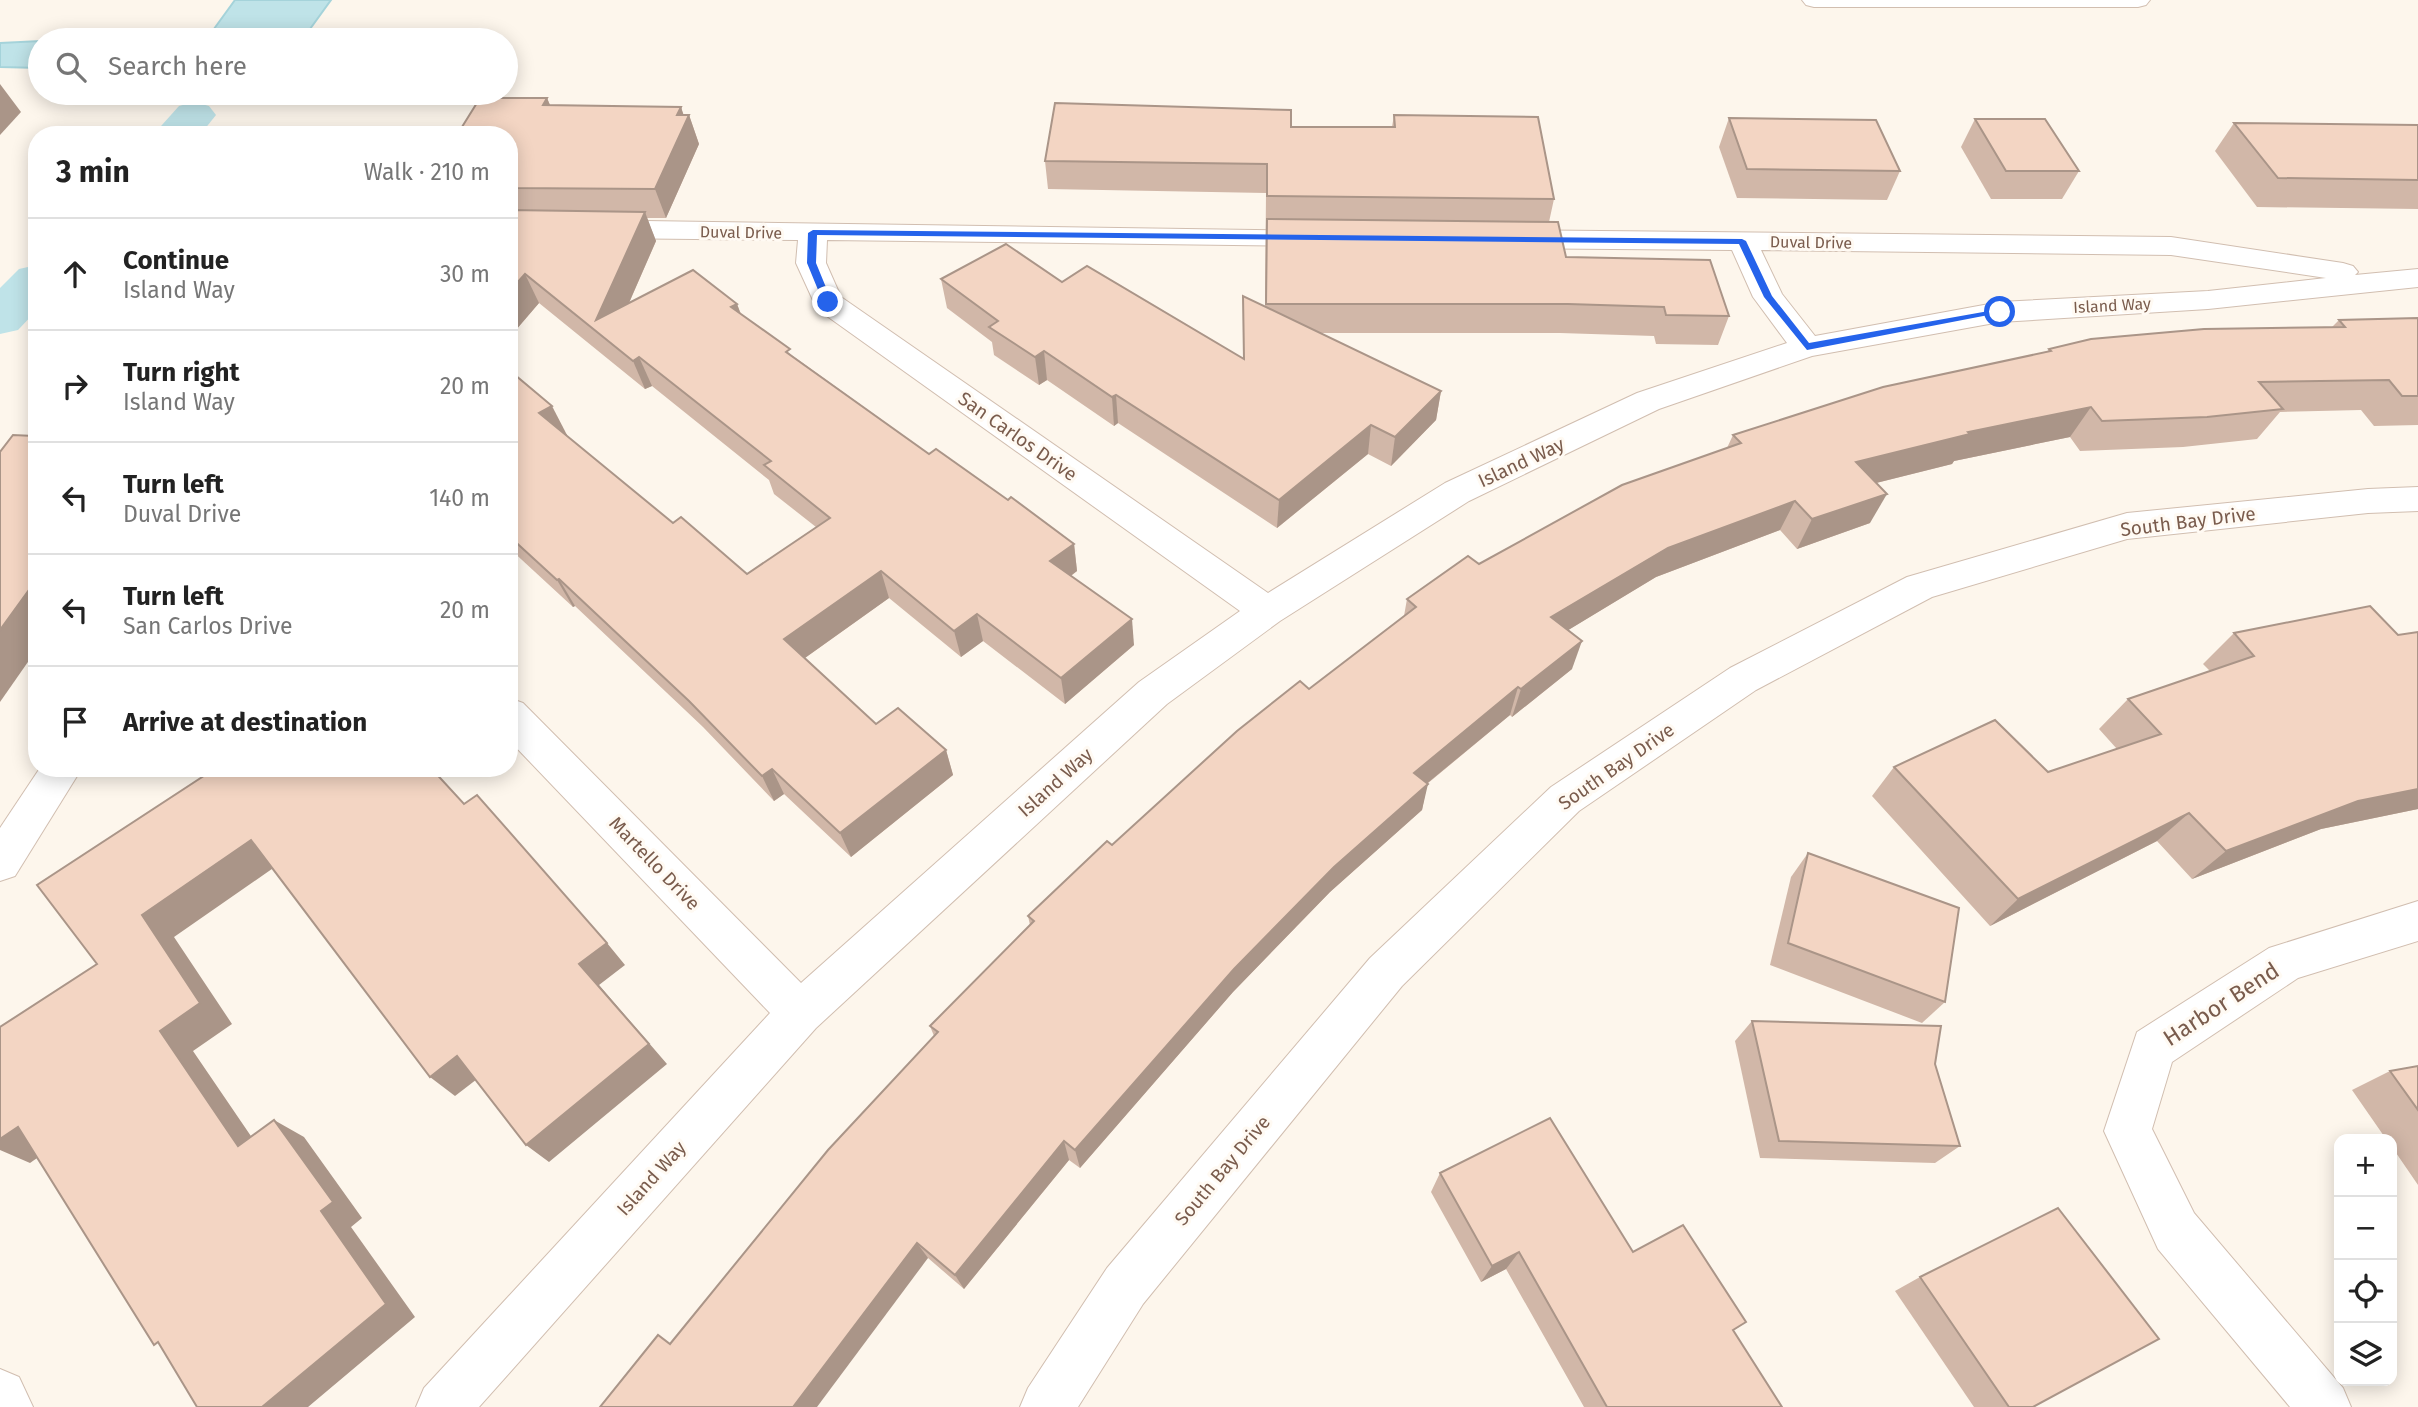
<!DOCTYPE html>
<html lang="en">
<head>
<meta charset="utf-8">
<style>
  body { margin:0; font-family:"Fira Sans",sans-serif; background:#f6f6f6; color:#222 }
  .controls { position:absolute; right:21px; bottom:21px; display:grid; overflow:hidden; border-radius:14px; box-shadow:0 4px 18px #0003 }
  .controls button { width:63px; height:63px; display:grid; place-items:center; padding:0; border:0; border-bottom:2px solid #e0e0e0; background:#fff; color:#222; font:35px sans-serif }
  .stop { position:absolute; width:21px; height:21px; margin:-16px; border:5px solid #2563eb; border-radius:50%; background:#fff }
  .stop.end { background:#2563eb; border-color:#fff; box-shadow:0 2px 7px #0008 }
  .list { margin:0; padding:0; list-style:none }
  h2 { display:flex; justify-content:space-between; align-items:center; height:91px; margin:0; padding:0 28px; font-size:30px }
  h2 small { font-size:23px; font-weight:400; color:#767676 }
  .list li { display:grid; grid-template-columns:46px 1fr auto; gap:21px; align-items:center; box-sizing:border-box; height:112px; padding:0 28px; border-top:2px solid #e0e0e0 }
  .list b { display:block; font-size:26px; white-space:nowrap }
  .list p { margin:0; font-size:23px; white-space:nowrap; color:#767676 }
  .list em { font-size:23px; font-style:normal; color:#767676 }
  .icon { flex:none; width:38px; height:38px; fill:none; stroke:currentColor; stroke-width:2; stroke-linecap:round; stroke-linejoin:round }
  .map { position:relative; flex:none; width:2418px; height:1407px; overflow:hidden }
  .search { position:absolute; background:#fff; box-shadow:0 4px 18px #0003; left:28px; top:28px; width:490px; height:77px; display:flex; align-items:center; gap:18px; box-sizing:border-box; padding:0 24px; border-radius:38px; color:#767676; font-size:26px }
  .panel { position:absolute; background:#fff; box-shadow:0 4px 18px #0003; left:28px; top:126px; width:490px; height:651px; border-radius:28px }
  .map>svg:first-child { display:block }
  .water { fill:#bfe3e8; stroke:#a5d3da; stroke-width:2 }
  .lines { fill:none; stroke-linecap:round; stroke-linejoin:round }
  .canal { fill:#bfe3e8; fill-rule:evenodd }
  .minor-casing { stroke:#d1beb0; stroke-width:2 }
  .minor { fill:#fff; fill-rule:evenodd }
  .wall { fill:#d1b7a8 }
  .shaded-wall { fill:#aa9588 }
  .building { fill:#f3d5c3; stroke:#aa9588; stroke-width:2 }
  .route { fill:#2563eb }
  .labels { text-anchor:middle; stroke-width:6; stroke-linejoin:round; paint-order:stroke }
  .far-street-label { font-size:16px; fill:#7a5c4d; stroke:#fffaf3 }
  .street-label { font-size:19px; fill:#7a5c4d; stroke:#fffaf3 }
  .near-street-label { font-size:23px; fill:#7a5c4d; stroke:#fffaf3 }
</style>
</head>
<body>
<div class="map">
<svg width="2418" height="1407" viewBox="0 0 2418 1407">
  <rect width="100%" height="100%" fill="#fdf6ec"/>
  <g class="water">
    <path d="M235,0H331L302,40H189L211,33Z"/>
    <path d="M40,41V68L0,67V43Z"/>
  </g>
  <g class="lines">
    <g class="canal">
      <path d="M194,102L209,106L216,115L200,135H153L179,106Z"/>
      <path d="M37,265V310L18,330L0,334V288L19,269Z"/>
    </g>
    <defs>
      <g id="minor">
        <path d="M1802,0H2150L2146,5L2138,7H1814L1806,5Z"/>
        <path d="M509,219L1330,231L1334,237L1330,243L1320,246L827,240L826,263L841,297L1268,593L1445,483L1637,393L1787,343L1753,297L1732,250L1509,248L1499,245L1495,239L1499,233L1509,230L2171,237L2343,263L2353,266L2358,272L2355,275L2418,269V287L2208,309L2000,322L1812,356L1659,409L1469,501L1280,621L1167,704L816,1028L479,1407H416L424,1388L770,1013L509,740V698L523,703L801,983L1139,682L1240,611L817,309L796,263L798,240L509,237ZM1761,250L2171,255L2326,278L2208,291L2000,302L1815,336L1782,294Z"/>
        <path d="M2418,487V511L2368,513L2127,539L1932,597L1756,690L1579,811L1402,986L1143,1304L1078,1407H1020L1028,1388L1107,1268L1370,958L1551,787L1730,668L1907,577L2127,513L2368,489Z"/>
        <path d="M40,768H82L15,876L0,881V828Z"/>
        <path d="M2418,901V941L2298,978L2172,1062L2152,1129L2194,1213L2343,1388L2351,1407H2290L2158,1249L2104,1131L2137,1032L2269,948Z"/>
        <path d="M0,1369L19,1377L33,1407H0Z"/>
      </g>
    </defs>
    <use href="#minor" class="minor-casing"/>
    <use href="#minor" class="minor"/>
  </g>
  <g class="wall">
    <path d="M547,98L550,105L681,107L683,115H689L699,144L666,218H647L656,241L629,303L737,304L741,314L793,356L929,454L1008,500L1074,544L1077,571L1071,576L1134,645L1065,704L983,641L961,657L889,598L805,658L876,724L946,750L953,775L851,857L784,794L774,801L703,727L575,606L573,607L509,548V370L567,435H566L673,523L747,574L816,527L774,494L769,480L652,386L645,389L539,303L509,338V135Z"/>
    <path d="M1394,115L1554,199L1549,222L1566,257L1729,316L1718,345L1656,344L1654,336L1560,333H1319L1441,391L1436,420L1391,466L1368,454L1277,528L1118,423L1114,426L1047,380L1039,385L994,355L992,342L947,308L941,279L1062,282L1243,358V296L1265,307L1266,193L1048,189L1045,161L1291,127H1392Z"/>
    <path d="M1729,118L1900,171L1887,200L1737,198L1719,147Z"/>
    <path d="M1975,119L2079,171L2062,199H1991L1961,147Z"/>
    <path d="M2234,123L2418,125V209L2257,207L2215,151Z"/>
    <path d="M2418,318V425L2374,426L2361,410L2280,412L2257,439L2183,447L2080,451L2070,437L1954,461L1952,464L1876,483L1870,523L1797,549L1780,530L1656,577L1568,630L1572,669L1512,717L1510,715L1427,784L1422,810L1330,892L1233,992L1080,1168L1069,1160L964,1289L928,1258L671,1342L934,1036L930,1026L1030,925L1028,916L1112,845L1309,689L1404,616L1407,599L1479,564L1727,448L1733,435L2047,352L2049,349L2332,327L2339,320Z"/>
    <path d="M2418,632V809L2321,829L2192,879L2157,841L1990,926L1872,796L1894,767L2048,772L2117,749L2099,729L2128,699L2210,671L2203,664L2234,633L2398,635Z"/>
    <path d="M1808,853L1945,1002L1922,1023L1770,965L1791,877Z"/>
    <path d="M1752,1021L1935,1064L1960,1146L1935,1163L1760,1158L1735,1041Z"/>
    <path d="M2418,1066V1185L2392,1147V1139H2386L2352,1090L2390,1071Z"/>
    <path d="M1440,1173L1633,1252L1746,1322L1733,1331L1782,1407H1584L1506,1269L1481,1282L1431,1192Z"/>
    <path d="M1920,1277L2033,1407H1974L1895,1291Z"/>
  </g>
  <g class="shaded-wall">
    <path d="M0,84L21,112L0,135Z"/>
    <path d="M547,98L559,127L543,105Z"/>
    <path d="M681,107L686,122L689,115L699,144L666,218L655,189L677,115Z"/>
    <path d="M645,212L656,241L611,344L596,320Z"/>
    <path d="M525,274L539,303L509,338V292Z"/>
    <path d="M737,304L747,332L731,307Z"/>
    <path d="M1044,351L1047,380L1039,385L1035,357Z"/>
    <path d="M639,357L652,386L645,389L633,361Z"/>
    <path d="M1441,391L1436,420L1391,466L1395,437Z"/>
    <path d="M1116,395L1118,423L1114,426L1112,397Z"/>
    <path d="M552,406L567,435L554,442L539,413Z"/>
    <path d="M2091,407L2070,437L1954,461L1952,464L1840,492L1856,462L1968,432Z"/>
    <path d="M1371,425L1368,454L1277,528L1279,500Z"/>
    <path d="M1887,494L1870,523L1797,549L1812,519Z"/>
    <path d="M1795,501L1780,530L1656,577L1542,646L1551,617L1668,548Z"/>
    <path d="M1074,544L1077,571L1054,588L1050,561Z"/>
    <path d="M881,571L889,598L795,665L784,639Z"/>
    <path d="M559,579L575,606L573,607L557,580Z"/>
    <path d="M34,583L37,586V649L0,702V630Z"/>
    <path d="M977,614L983,641L961,657L954,631Z"/>
    <path d="M1132,619L1134,645L1065,704L1061,678Z"/>
    <path d="M1582,641L1572,669L1512,717L1521,689Z"/>
    <path d="M1518,687L1510,715L1408,799L1414,773Z"/>
    <path d="M946,750L953,775L851,857L840,833Z"/>
    <path d="M772,769L784,794L774,801L762,776Z"/>
    <path d="M1428,784L1422,810L1330,892L1233,992L1080,1168L1075,1150L1234,969L1334,867Z"/>
    <path d="M2418,789V809L2321,829L2192,879L2226,851L2358,801Z"/>
    <path d="M2189,813L2157,841L1990,926L2018,899Z"/>
    <path d="M251,840L279,864L174,937L232,1024L193,1051L270,1164L238,1146L160,1031L142,915Z"/>
    <path d="M607,943L625,965L599,985L667,1064L549,1162L526,1145L579,964Z"/>
    <path d="M457,1056L481,1076L455,1096L430,1077Z"/>
    <path d="M274,1120L304,1137L362,1218L351,1227L415,1317L308,1407H262L321,1211Z"/>
    <path d="M18,1127L57,1144L30,1163L0,1150V1139Z"/>
    <path d="M1064,1141L1069,1160L964,1289L955,1275Z"/>
    <path d="M917,1243L928,1258L817,1407H793Z"/>
    <path d="M1519,1252L1506,1269L1481,1282L1492,1266Z"/>
  </g>
  <g class="building">
    <path d="M480,98H547L543,105L681,107L677,115H689L655,189L509,188V135H457Z"/>
    <path d="M1055,103L1291,110V127H1395L1394,115L1538,117L1554,199L1267,196V164L1045,161Z"/>
    <path d="M1729,118L1876,120L1900,171L1747,169Z"/>
    <path d="M1975,119H2045L2079,171H2006Z"/>
    <path d="M2234,123L2418,125V180L2278,178Z"/>
    <path d="M509,210L645,212L596,320L693,270L737,304L731,307L790,349L786,352L929,454L936,449L1008,500L1011,497L1074,544L1050,561L1132,619L1061,678L977,614L954,631L881,571L784,639L876,724L898,708L946,750L840,833L772,769L762,776L689,701L559,579L557,580L509,536V370L552,406L539,413L673,523L681,517L747,574L830,518L764,465L771,461L639,357L633,361L525,274L509,292Z"/>
    <path d="M1267,219L1558,222L1566,257L1710,260L1729,316L1666,315L1664,307L1568,304H1266Z"/>
    <path d="M1006,244L1062,282L1087,266L1244,359L1243,296L1441,391L1395,437L1371,425L1279,500L1116,395L1112,397L1044,351L1035,357L989,327L998,321L941,279Z"/>
    <path d="M2418,318V396H2402L2389,380L2259,382L2283,409L2207,417L2102,421L2091,407L1968,432L1970,434L1856,462L1887,494L1812,519L1795,501L1668,548L1551,617L1582,641L1521,689L1518,687L1414,773L1428,784L1334,867L1234,969L1075,1150L1064,1141L955,1275L917,1243L793,1407H600L658,1335L670,1344L828,1150L938,1032L930,1026L1034,921L1028,916L1107,841L1112,845L1237,731L1300,681L1309,689L1416,607L1407,599L1468,556L1479,564L1622,485L1741,443L1733,435L1883,387L2051,351L2049,349L2091,339L2204,329L2345,327L2339,320Z"/>
    <path d="M37,432V583H34L0,630V452L13,435L34,436Z"/>
    <path d="M2370,606L2398,635L2418,632V789L2358,801L2226,851L2189,813L2018,899L1894,767L1995,720L2048,772L2161,734L2128,699L2254,656L2234,633Z"/>
    <path d="M216,768H431L464,804L477,795L607,943L579,964L649,1044L526,1145L457,1056L430,1077L251,840L142,915L200,1003L160,1031L238,1146L274,1120L333,1202L321,1211L386,1304L262,1407H197L158,1342L154,1345L18,1127L0,1139V1027L97,964L37,885Z"/>
    <path d="M1808,853L1959,908L1945,1002L1788,943Z"/>
    <path d="M1752,1021L1941,1026L1935,1064L1960,1146L1779,1141Z"/>
    <path d="M2418,1066V1110L2390,1071Z"/>
    <path d="M1550,1118L1633,1252L1683,1225L1746,1322L1733,1330L1782,1407H1607L1519,1252L1492,1266L1440,1173Z"/>
    <path d="M2058,1208L2159,1339L2033,1407H2009L1920,1277Z"/>
  </g>
  <path class="route" d="M813,230L1742,239L1746,241L1772,296L1809,343L2000,309L2004,312L1807,350L1764,297L1739,244L817,235L816,263L832,302L828,304L823,302L807,263L808,233Z"/>
  <g class="labels">
    <g class="far-street-label">
      <text transform="translate(741 232) rotate(1)" y="6">Duval Drive</text>
      <text transform="translate(1811 242) rotate(1)" y="6">Duval Drive</text>
      <text transform="translate(2112 305) rotate(-3)" y="6">Island Way</text>
    </g>
    <g class="street-label">
      <text transform="translate(1018 436) rotate(35)" y="7">San Carlos Drive</text>
      <text transform="translate(1521 462) rotate(-25)" y="7">Island Way</text>
      <text transform="translate(2188 521) rotate(-7)" y="7">South Bay Drive</text>
      <text transform="translate(1616 766) rotate(-35)" y="7">South Bay Drive</text>
      <text transform="translate(1055 782) rotate(-42)" y="7">Island Way</text>
      <text transform="translate(655 863) rotate(46)" y="7">Martello Drive</text>
      <text transform="translate(1222 1170) rotate(-50)" y="7">South Bay Drive</text>
      <text transform="translate(651 1178) rotate(-48)" y="7">Island Way</text>
    </g>
    <g class="near-street-label">
      <text transform="translate(2221 1004) rotate(-33)" y="8">Harbor Bend</text>
    </g>
  </g>
</svg>
<div class="controls">
<button>+</button>
<button>−</button>
<button><svg class="icon" aria-label="locate" viewBox="0 0 24 24"><circle cx="12" cy="12" r="6"/><path d="M12 2v4M12 18v4M2 12h4M18 12h4"/></svg></button>
<button><svg class="icon" aria-label="layers" viewBox="0 0 24 24"><path d="M12 4l9 5-9 5-9-5zM3 14l9 5 9-5"/></svg></button>
</div>
<div class="stop" style="left:2000px;top:312px"></div>
<div class="stop end" style="left:828px;top:302px"></div>
<div class="search"><svg class="icon" aria-label="search" viewBox="0 0 24 24"><circle cx="10" cy="10" r="6"/><path d="M15 15l6 6"/></svg>Search here</div>
<section class="panel">
<h2>3 min<small>Walk · 210 m</small></h2>
<ul class="list">
<li><svg class="icon" aria-label="ahead" viewBox="0 0 24 24"><path d="M12 20V5M6 11l6-6 6 6"/></svg><div><b>Continue</b><p>Island Way</p></div><em>30 m</em></li>
<li><svg class="icon" aria-label="right" viewBox="0 0 24 24"><path d="M7 20v-9h11M14 6l5 5-5 5"/></svg><div><b>Turn right</b><p>Island Way</p></div><em>20 m</em></li>
<li><svg class="icon" aria-label="left" viewBox="0 0 24 24"><path d="M17 20v-9H6M10 6l-5 5 5 5"/></svg><div><b>Turn left</b><p>Duval Drive</p></div><em>140 m</em></li>
<li><svg class="icon" aria-label="left" viewBox="0 0 24 24"><path d="M17 20v-9H6M10 6l-5 5 5 5"/></svg><div><b>Turn left</b><p>San Carlos Drive</p></div><em>20 m</em></li>
<li><svg class="icon" aria-label="arrive" viewBox="0 0 24 24"><path d="M6 21V4h12l-3 4 3 4H6"/></svg><div><b>Arrive at destination</b></div></li>
</ul>
</section>
</div>
</body>
</html>
